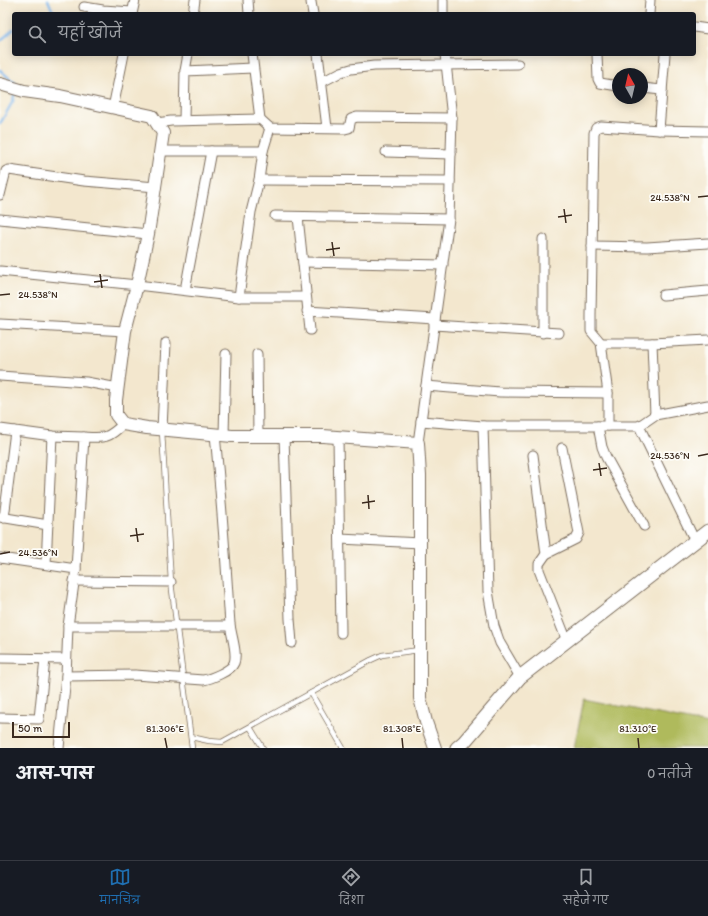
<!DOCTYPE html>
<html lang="hi">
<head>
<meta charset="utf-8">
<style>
  body { margin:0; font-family:Itim,"Playpen Sans Deva",sans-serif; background:#20242c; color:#f1f3f6 }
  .compass { position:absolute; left:612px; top:68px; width:36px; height:36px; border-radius:50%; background:#171b24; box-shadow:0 2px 10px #0003; rotate:352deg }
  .scale { position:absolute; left:12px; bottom:10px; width:58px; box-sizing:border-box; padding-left:4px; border:2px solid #3b2a1e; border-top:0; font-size:11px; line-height:14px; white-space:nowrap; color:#3b2a1e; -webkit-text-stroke:3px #fdfcf7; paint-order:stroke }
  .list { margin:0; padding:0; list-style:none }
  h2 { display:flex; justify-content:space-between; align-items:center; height:52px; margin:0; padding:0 16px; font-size:17px }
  h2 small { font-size:13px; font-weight:400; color:#9ea1a6 }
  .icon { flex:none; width:22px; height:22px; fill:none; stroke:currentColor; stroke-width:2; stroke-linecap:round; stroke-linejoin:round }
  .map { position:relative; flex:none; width:708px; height:748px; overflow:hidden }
  .search { position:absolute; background:#171b24; box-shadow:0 2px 10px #0003; left:12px; right:12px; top:12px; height:44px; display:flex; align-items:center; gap:10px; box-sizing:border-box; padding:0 14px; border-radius:4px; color:#9ea1a6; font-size:15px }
  .sheet { height:112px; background:#171b24 }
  nav { display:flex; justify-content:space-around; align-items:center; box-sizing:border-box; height:56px; border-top:1px solid #363941; background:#171b24; font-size:11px; color:#9ea1a6 }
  nav a { display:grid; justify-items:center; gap:2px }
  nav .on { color:#1f6fb2 }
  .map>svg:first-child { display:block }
  .green { fill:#afba5c; stroke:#75723d }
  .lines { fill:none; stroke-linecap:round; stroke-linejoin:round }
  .stream { stroke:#7bb6ed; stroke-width:2.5 }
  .service-casing { stroke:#7b6c5c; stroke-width:6 }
  .minor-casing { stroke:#7b6c5c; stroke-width:11 }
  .tertiary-casing { stroke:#7b6c5c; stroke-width:14 }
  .secondary-casing { stroke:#7b6c5c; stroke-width:15 }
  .service { stroke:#fff; stroke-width:4.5 }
  .minor { stroke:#fff; stroke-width:9 }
  .tertiary { stroke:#fff; stroke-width:12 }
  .secondary { stroke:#fff; stroke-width:13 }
  .ticks { fill:none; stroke:#3b2a1e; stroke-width:1.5 }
  .ticks-label { font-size:10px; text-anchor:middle; fill:#3b2a1e; stroke:#fdfcf7; stroke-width:3.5; stroke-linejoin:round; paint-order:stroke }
</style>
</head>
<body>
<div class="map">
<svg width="708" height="748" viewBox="0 0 708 748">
  <rect width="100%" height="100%" fill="#fdfcf7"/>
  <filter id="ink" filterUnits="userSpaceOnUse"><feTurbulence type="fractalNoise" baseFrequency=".025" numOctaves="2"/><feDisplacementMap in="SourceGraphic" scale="8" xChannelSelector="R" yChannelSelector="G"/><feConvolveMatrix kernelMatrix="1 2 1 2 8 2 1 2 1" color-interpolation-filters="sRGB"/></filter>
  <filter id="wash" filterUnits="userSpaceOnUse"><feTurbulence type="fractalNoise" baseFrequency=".012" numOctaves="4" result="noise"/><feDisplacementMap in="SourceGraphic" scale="16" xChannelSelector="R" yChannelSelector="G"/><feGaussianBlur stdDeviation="0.9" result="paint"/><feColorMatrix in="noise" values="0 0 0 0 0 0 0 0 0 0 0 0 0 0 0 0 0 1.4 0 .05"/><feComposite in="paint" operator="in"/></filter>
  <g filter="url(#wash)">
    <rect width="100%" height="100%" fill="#f3e7ce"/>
    <path class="green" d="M584,699L708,724V748H574Z"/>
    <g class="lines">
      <g class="stream">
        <path d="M48,0L54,14"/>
        <path d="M0,41L14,29"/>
        <path d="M0,70L16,84"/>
        <path d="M0,124L13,101L15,91"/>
      </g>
    </g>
  </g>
  <g filter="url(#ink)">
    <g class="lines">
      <defs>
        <g id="service">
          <path d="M162,431L171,582L192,748"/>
          <path d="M311,693L343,748"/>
          <path d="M250,727L263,748"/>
          <path d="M191,737L209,741L222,742L371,660L382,655L419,650"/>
        </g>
        <g id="minor">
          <path d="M248,0L249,14"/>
          <path d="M443,0V14"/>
          <path d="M311,2L313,14"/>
          <path d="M84,7L103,10L132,12"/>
          <path d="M132,14L135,0"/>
          <path d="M193,14L195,0"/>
          <path d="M649,14L650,0"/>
          <path d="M694,27L708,29"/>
          <path d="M252,54L260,119"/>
          <path d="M318,54L327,128"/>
          <path d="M597,54L598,79L600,83L618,86"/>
          <path d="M185,71L253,68"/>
          <path d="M322,82L341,72L351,69L374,66L518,64"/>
          <path d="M642,88L662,90"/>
          <path d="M113,108L124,54"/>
          <path d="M184,120L185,71L188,54"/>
          <path d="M157,123L171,121L260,119L270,128L345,129L349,128L351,119L357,117L452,118"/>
          <path d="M659,130L708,131"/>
          <path d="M160,151H263"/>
          <path d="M386,152L451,154"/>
          <path d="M259,180L450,181"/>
          <path d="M0,195L6,171L9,170L84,181L156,187"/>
          <path d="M275,216L449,219"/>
          <path d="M298,217L310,330"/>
          <path d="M0,219L148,234"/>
          <path d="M543,239V333"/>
          <path d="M592,246L647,247L708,243"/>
          <path d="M303,262L443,265"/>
          <path d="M0,271L137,285L239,297H305"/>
          <path d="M185,290L211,151"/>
          <path d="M663,295L708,291"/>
          <path d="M239,297L251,212L259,180L263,151L270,128"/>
          <path d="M307,311L435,319"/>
          <path d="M0,324L125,331"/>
          <path d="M434,325L559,333"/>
          <path d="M601,343H652L708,340"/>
          <path d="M652,343L655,415"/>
          <path d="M257,354L258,436"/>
          <path d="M0,376L86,382L118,388"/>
          <path d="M426,386L500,392L608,393"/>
          <path d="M421,421L483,426H639L695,541"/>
          <path d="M483,426L488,591L494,626L500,643L520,677"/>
          <path d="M598,426L602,447L606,457L644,526"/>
          <path d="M608,426V393L601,343L591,331V316L594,133L596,128L601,126L659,130L665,54"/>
          <path d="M639,426L655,415L708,405"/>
          <path d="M0,429L52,436L84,437L76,569"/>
          <path d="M162,429L166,343"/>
          <path d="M224,435L226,354"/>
          <path d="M284,436L290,619L292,643"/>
          <path d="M84,437C104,438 108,439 123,424"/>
          <path d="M338,437L341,633"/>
          <path d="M418,443L449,219L452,118L445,54"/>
          <path d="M533,455L546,554L539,564V570L567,641"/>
          <path d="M0,517L48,525"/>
          <path d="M4,518L15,431"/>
          <path d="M340,539L421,543"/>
          <path d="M546,554L576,539L579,533L562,448"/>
          <path d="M0,558L76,569L68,626L66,676L59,748"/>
          <path d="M46,564L52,436"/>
          <path d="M74,581L171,582"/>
          <path d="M68,626H230"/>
          <path d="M0,658L66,659"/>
          <path d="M66,676L135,675L203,680C210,679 231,671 234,663C238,653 231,635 230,624C226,561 221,497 215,434"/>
          <path d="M0,718L39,719L45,659"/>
        </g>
        <path id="tertiary" d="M0,84L24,91L60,96L152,116L163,133L148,234L137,285L125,331L116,400V415L123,424L147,428L232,436H323L418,443L420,476V698L426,722L435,748"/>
        <path id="secondary" d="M457,748L464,742L520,677L708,531"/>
      </defs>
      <use href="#service" class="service-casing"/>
      <use href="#minor" class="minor-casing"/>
      <use href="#tertiary" class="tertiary-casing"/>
      <use href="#secondary" class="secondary-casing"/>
      <use href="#service" class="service"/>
      <use href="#minor" class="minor"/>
      <use href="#tertiary" class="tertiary"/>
      <use href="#secondary" class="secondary"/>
    </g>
  </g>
  <path class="ticks" d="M698,197L708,196M564,209L566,223M558,217L572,215M332,242L334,256M326,250L340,248M100,274L102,288M94,282L108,280M0,295L10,294M698,456L708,454M599,463L601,476M593,470L607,468M368,495L369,509M362,503L375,501M136,528L138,542M130,536L144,534M0,554L10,552M165,738L167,748M402,738L403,748M638,738L639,748"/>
  <g class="ticks-label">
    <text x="670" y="201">24.538°N</text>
    <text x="38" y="298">24.538°N</text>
    <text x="670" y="459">24.536°N</text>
    <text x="38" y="556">24.536°N</text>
    <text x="165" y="732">81.306°E</text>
    <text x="402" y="732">81.308°E</text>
    <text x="638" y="732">81.310°E</text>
  </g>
</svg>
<svg class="compass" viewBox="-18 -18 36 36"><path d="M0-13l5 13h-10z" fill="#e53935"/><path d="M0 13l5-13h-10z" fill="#9ea1a6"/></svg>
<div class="scale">50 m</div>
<div class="search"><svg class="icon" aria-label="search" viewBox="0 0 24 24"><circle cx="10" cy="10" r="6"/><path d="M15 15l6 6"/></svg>यहाँ खोजें</div>
</div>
<section class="sheet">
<h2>आस-पास<small>0 नतीजे</small></h2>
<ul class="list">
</ul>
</section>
<nav>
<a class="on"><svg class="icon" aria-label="map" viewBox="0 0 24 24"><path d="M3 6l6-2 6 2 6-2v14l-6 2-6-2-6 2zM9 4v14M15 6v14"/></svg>मानचित्र</a>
<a><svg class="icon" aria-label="directions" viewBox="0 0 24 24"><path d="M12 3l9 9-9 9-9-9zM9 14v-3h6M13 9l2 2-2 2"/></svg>दिशा</a>
<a><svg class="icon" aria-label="saved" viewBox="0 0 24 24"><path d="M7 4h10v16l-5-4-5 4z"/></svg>सहेजे गए</a>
</nav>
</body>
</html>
